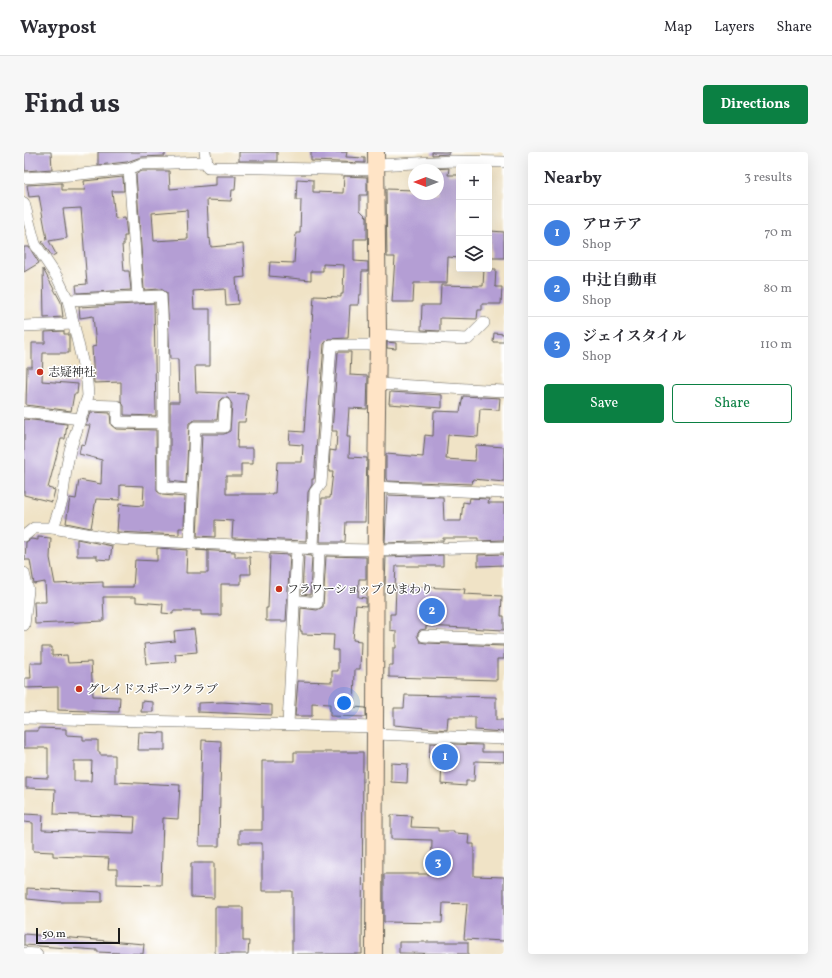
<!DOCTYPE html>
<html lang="en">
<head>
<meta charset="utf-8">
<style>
  body { margin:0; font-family:Vollkorn,"Noto Serif JP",serif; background:#f7f7f7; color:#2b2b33 }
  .controls { position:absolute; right:12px; top:12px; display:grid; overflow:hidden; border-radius:4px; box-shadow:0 4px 16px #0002 }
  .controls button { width:36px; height:36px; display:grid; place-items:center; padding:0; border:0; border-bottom:1px solid #e1e1e2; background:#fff; color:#2b2b33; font:20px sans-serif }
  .compass { position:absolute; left:384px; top:12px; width:36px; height:36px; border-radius:50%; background:#fff; box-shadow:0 4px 16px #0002; rotate:270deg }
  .scale { position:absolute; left:12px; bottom:10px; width:84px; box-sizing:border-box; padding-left:4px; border:2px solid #1c1c1c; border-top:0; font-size:11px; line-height:14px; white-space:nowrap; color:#1c1c1c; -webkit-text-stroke:3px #fff; paint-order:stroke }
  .you { position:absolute; left:320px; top:551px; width:14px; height:14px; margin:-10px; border:3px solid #fff; border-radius:50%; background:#1a73e8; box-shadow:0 0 0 6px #1a73e833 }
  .badge { display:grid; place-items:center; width:26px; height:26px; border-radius:50%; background:#0b8043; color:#fff; font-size:13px; font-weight:700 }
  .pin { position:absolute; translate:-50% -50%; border:2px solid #fff; box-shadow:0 1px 4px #0006 }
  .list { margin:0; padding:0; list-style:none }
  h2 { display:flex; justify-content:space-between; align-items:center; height:52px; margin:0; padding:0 16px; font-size:17px }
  h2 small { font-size:13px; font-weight:400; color:#7c7c81 }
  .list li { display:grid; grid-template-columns:26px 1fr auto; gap:12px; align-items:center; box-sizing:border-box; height:56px; padding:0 16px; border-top:1px solid #e1e1e2 }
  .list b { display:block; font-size:15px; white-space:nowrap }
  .list p { margin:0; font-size:13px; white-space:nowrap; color:#7c7c81 }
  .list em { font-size:13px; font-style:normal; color:#7c7c81 }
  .actions { display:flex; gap:8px; padding:12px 16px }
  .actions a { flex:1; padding:9px 0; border:1px solid #0b8043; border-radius:4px; text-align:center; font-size:14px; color:#0b8043 }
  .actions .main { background:#0b8043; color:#fff }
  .icon { flex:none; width:22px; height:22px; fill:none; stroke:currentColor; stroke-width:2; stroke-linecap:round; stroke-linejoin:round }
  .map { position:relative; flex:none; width:480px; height:802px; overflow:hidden; border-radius:4px }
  header { display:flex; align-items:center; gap:24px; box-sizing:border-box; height:56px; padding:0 20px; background:#fff; border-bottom:1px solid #e1e1e2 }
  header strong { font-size:19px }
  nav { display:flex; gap:22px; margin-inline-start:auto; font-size:14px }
  .intro { display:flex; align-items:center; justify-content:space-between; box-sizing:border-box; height:96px; padding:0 24px }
  h1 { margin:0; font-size:28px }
  .button { padding:10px 18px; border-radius:4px; background:#0b8043; color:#fff; font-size:14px; font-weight:700 }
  main { display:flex; gap:24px; padding:0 24px }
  aside { flex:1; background:#fff; border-radius:4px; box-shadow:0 4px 16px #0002 }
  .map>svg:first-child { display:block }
  .building { fill:#b49ed4; fill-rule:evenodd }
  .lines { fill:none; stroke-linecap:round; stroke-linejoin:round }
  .street-casing { stroke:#666258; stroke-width:12 }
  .secondary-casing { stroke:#666258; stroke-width:18 }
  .street { stroke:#fff; stroke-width:11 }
  .secondary { stroke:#ffe4c6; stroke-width:16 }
  .poi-dot { fill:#c8321e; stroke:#fff; stroke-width:1.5 }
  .labels { text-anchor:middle; stroke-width:3; stroke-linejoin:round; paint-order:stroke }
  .poi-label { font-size:12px; fill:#1c1c1c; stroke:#fff; text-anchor:start }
</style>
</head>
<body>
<header>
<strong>Waypost</strong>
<nav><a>Map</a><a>Layers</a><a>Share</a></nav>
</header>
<div class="intro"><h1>Find us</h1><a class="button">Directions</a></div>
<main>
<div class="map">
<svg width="480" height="802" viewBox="0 0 480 802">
  <rect width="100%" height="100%" fill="#fff"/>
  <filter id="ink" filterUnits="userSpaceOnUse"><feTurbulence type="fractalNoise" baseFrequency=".025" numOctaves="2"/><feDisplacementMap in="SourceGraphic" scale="8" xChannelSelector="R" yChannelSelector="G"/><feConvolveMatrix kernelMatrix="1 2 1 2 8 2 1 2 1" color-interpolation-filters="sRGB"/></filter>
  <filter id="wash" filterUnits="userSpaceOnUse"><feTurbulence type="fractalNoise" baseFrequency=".012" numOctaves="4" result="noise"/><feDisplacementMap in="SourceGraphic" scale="16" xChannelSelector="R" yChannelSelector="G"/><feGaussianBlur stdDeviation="0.9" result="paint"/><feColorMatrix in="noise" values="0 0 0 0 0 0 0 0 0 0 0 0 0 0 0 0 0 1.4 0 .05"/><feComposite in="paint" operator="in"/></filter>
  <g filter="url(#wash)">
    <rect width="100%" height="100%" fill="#f0e3c6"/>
    <g id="blocks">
      <g class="building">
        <path d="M0,0H27L28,17L1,19Z"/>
        <path d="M74,0H141V4L117,5L103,10L74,13Z"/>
        <rect x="215" y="0" width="38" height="9"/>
        <path d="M287,0H323L322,5L341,6V11L287,9Z"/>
        <path d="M408,0H425V2L408,3Z"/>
        <path d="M425,16L424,23H435V106L424,105L423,131H390L389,150H368L371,105H363L362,37L390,38V42H414V18L408,17Z"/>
        <path d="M118,19H145L146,37L192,33V24H212L211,38H208L207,49L183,48L185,87L186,86L187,95L219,92L221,125L212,126L214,152L202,153L201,137L169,139L170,157H186V214H171L172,240L224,242L221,270H214L213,296H229V312H217V324H202V342H248V341H251L253,310H278L279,293L265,292L266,279L280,280L290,144L317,145V142H319L320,113L299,112V119H287V128L245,124L246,110L270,111L272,81H276L277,48H272L273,27L289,28V40L319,41L320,24L343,25V43H336V58L343,65V87H330V109L344,110V119H338L337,143H335L334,153H326L324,186L304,187L300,192L290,327H288V333L284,340L282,389L208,386L209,369L191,368V385L173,384L178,282H200L206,279L208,252L204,246H198L195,249L193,268H171L165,271L162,331L146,329V250H155L154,207H146L143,141L137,137L120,138L112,22ZM163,58L164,87L130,89L128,61Z"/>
        <path d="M99,25L100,39H88L91,66L101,65L103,84H100V93H98L100,119H105L107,138L53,141L52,133L63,132L57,56L39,57L43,86L25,89L32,102L28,104L18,90L23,87L15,44L5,45L3,33L38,31V38H61L60,29Z"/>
        <path d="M467,79L480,80V106H466Z"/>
        <path d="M0,95H5L15,111L0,120Z"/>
        <path d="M19,117L37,150L39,165L20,166Z"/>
        <path d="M460,117H472L471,135H478L477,152H458V158H454L453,167L416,166V179L397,178L398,153H416L417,133L459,134Z"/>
        <path d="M130,151L132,264L100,263V254L97,249V230L70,231L68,195L72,194L69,164L56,166L55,155Z"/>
        <path d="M40,179V182H45V201H19L18,229L54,232L53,242H50L47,259L2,253L3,215H8V191H21V180Z"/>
        <path d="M470,181L480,182V190H469Z"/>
        <path d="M363,190L372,191V197L363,196Z"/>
        <path d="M314,200H327L326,223L344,224L343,257L325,256L323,285H326L325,305L343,306L341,370H322L321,390H296L298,346H306L309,320H305L306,298L312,299L313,279H308Z"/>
        <path d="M366,240L418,243V256L365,252Z"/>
        <path d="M439,244L476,246L475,258L456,257L454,285L424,283L422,307L451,309L452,293L480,295V330L449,327L448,332L363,329L362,326V302L399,305L401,283L409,284L410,259L436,260Z"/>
        <path d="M66,260L86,261L87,273L92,277L132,278L133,339L138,343L161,345L160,376H155V383L93,380L95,352L119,354L120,334L96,333V348L72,347L67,376L42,371L46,346L52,347L55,328L77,332L78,308L55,302L57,292L61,293L66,273H62Z"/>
        <path d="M0,267L43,272L41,287H37L24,336L31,338L28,350L0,343Z"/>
        <path d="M363,343L419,345L420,369H437L439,350L445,351L446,346L465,347L464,351H480V388L454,389V386H419V389L361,391Z"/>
        <path d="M14,385L27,386L26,406L31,432L79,430V435H109L111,408L133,409V396L163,398L162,421H184V399L172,398L211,400V405H226L227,422H217V432H197V463H177V459H149V462L138,461L139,452L112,450V445H79L80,469L11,472L10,450H22L21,430L10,432L6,408H1L2,390L7,387L14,388Z"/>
        <path d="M53,387L88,394L86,408L73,407V404H53Z"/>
        <path d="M246,402L266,403L262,469H242V456H244Z"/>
        <path d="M480,402V413L454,414V403Z"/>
        <path d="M280,403L288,404L286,443L278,442Z"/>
        <path d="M419,403V414H372L371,434L361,433L362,405Z"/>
        <path d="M302,404L342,405V427H335L334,445L342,446V454L332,453L329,488L337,489L336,517H331L330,555L342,556V565L306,564V552L288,551V564H271L274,529L308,530V519H314V498H309L310,483L278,482V479H276L277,456L293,458L299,455Z"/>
        <path d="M372,434L441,437L440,442L478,444L477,464H480V478L402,474V477L396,478L393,483L396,490L402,491L480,494V507H473V528L365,525V513H369V496H372V479L366,478V462H371Z"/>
        <path d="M170,477L173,500L151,502L152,510L122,512L120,492L151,489L150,479Z"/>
        <path d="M18,495H28V504L43,503L44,511L67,510L69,544L96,545L95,560L34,558V535L1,536V526H7L6,511H18Z"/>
        <path d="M381,543L472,545V568H480V580L451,578V565H424L423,578L370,573V556H380Z"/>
        <path d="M118,549L129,550V560H117Z"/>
        <path d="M198,550L248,553V563L174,560V551Z"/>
        <path d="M14,576L42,577V583L59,584V588H74V600H76V603H91V630L156,633L154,667L139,666L137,733L93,732V717H84L85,706L29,704V700L9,699V671L0,670V662L19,663L18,678L110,681L111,665L30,662L31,637L2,636V625L24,626V596H0V579H14ZM50,609H68L67,629H50Z"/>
        <path d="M115,580L141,581V598H114Z"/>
        <path d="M178,588L197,589L195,694H175Z"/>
        <path d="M406,591L458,593V600H480V610L451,609L450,629H442V634L417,632L418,607L405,606Z"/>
        <path d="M270,600H339L338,802H268V739H238V691H215V678H238V609H270Z"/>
        <path d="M367,611L384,612L383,631L367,630Z"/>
        <path d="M367,663L388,664L387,675L414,676V679H430V681L445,682L444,692H450V724L480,725V789L440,787L443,752L419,751L418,771L360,770V722H407L408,688L367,687Z"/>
        <path d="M167,711H190V746L167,745Z"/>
        <path d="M3,736L78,740V750H35L3,747Z"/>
        <path d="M191,755H219V789H225L224,802H191Z"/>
        <path d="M0,782L120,792L119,802L73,800V798L0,793Z"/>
        <path d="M375,790H444V802L375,801Z"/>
      </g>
    </g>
  </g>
  <g filter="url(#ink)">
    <use href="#blocks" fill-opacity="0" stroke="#666258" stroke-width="1"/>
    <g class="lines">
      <defs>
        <g id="street">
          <path d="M181,0L183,10"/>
          <path d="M353,13L429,9L480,10"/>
          <path d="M105,17L114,145"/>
          <path d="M0,26L47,23L105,17L117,12L183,10L184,15L353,18"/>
          <path d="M0,51L11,92L33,125L44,148L63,230L64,244L46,298L42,318L38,349L29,376"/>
          <path d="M44,148L137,144L139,179V336L168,338"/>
          <path d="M0,174L50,172"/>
          <path d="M354,183L444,187L460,171"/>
          <path d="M353,232L480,239"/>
          <path d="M61,253L93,254V270L139,271"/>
          <path d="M0,260L56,267"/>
          <path d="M352,335L480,341"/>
          <path d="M0,384L10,376H29L91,387L295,397L351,398L480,395"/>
          <path d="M166,391L171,275H200L201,252"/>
          <path d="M289,397L291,340L297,332L307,193H354"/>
          <path d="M0,421L4,438L0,473"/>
          <path d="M276,449L293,451L295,397"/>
          <path d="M400,484L480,487"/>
          <path d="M0,566L351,575"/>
          <path d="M264,572L273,396"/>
          <path d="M351,582L480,587"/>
          <path d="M0,801L13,802"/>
        </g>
        <path id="secondary" d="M350,802L352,335L354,183L352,0"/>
      </defs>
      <use href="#street" class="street-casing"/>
      <use href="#secondary" class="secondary-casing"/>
      <use href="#street" class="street"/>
      <use href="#secondary" class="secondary"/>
    </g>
  </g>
  <g class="poi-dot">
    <circle cx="16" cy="220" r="4"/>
    <circle cx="255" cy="437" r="4"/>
    <circle cx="55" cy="537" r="4"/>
  </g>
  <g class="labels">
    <g class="poi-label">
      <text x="24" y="224">志疑神社</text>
      <text x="263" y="441">フラワーショップ ひまわり</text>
      <text x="63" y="541">グレイドスポーツクラブ</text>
    </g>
  </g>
</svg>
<div class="controls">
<button>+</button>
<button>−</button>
<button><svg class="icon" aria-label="layers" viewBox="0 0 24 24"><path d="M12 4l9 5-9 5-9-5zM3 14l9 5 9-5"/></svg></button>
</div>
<svg class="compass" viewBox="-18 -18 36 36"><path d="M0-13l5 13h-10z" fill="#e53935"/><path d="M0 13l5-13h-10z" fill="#7c7c81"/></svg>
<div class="scale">50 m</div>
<div class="you"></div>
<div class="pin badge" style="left:421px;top:605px;background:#3f7fe0">1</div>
<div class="pin badge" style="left:408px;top:459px;background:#3f7fe0">2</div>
<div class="pin badge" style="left:414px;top:711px;background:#3f7fe0">3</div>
</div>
<aside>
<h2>Nearby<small>3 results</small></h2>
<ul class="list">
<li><span class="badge" style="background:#3f7fe0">1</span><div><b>アロテア</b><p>Shop</p></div><em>70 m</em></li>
<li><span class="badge" style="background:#3f7fe0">2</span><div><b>中辻自動車</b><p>Shop</p></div><em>80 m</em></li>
<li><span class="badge" style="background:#3f7fe0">3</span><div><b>ジェイスタイル</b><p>Shop</p></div><em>110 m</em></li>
</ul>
<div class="actions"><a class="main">Save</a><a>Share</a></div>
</aside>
</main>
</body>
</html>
